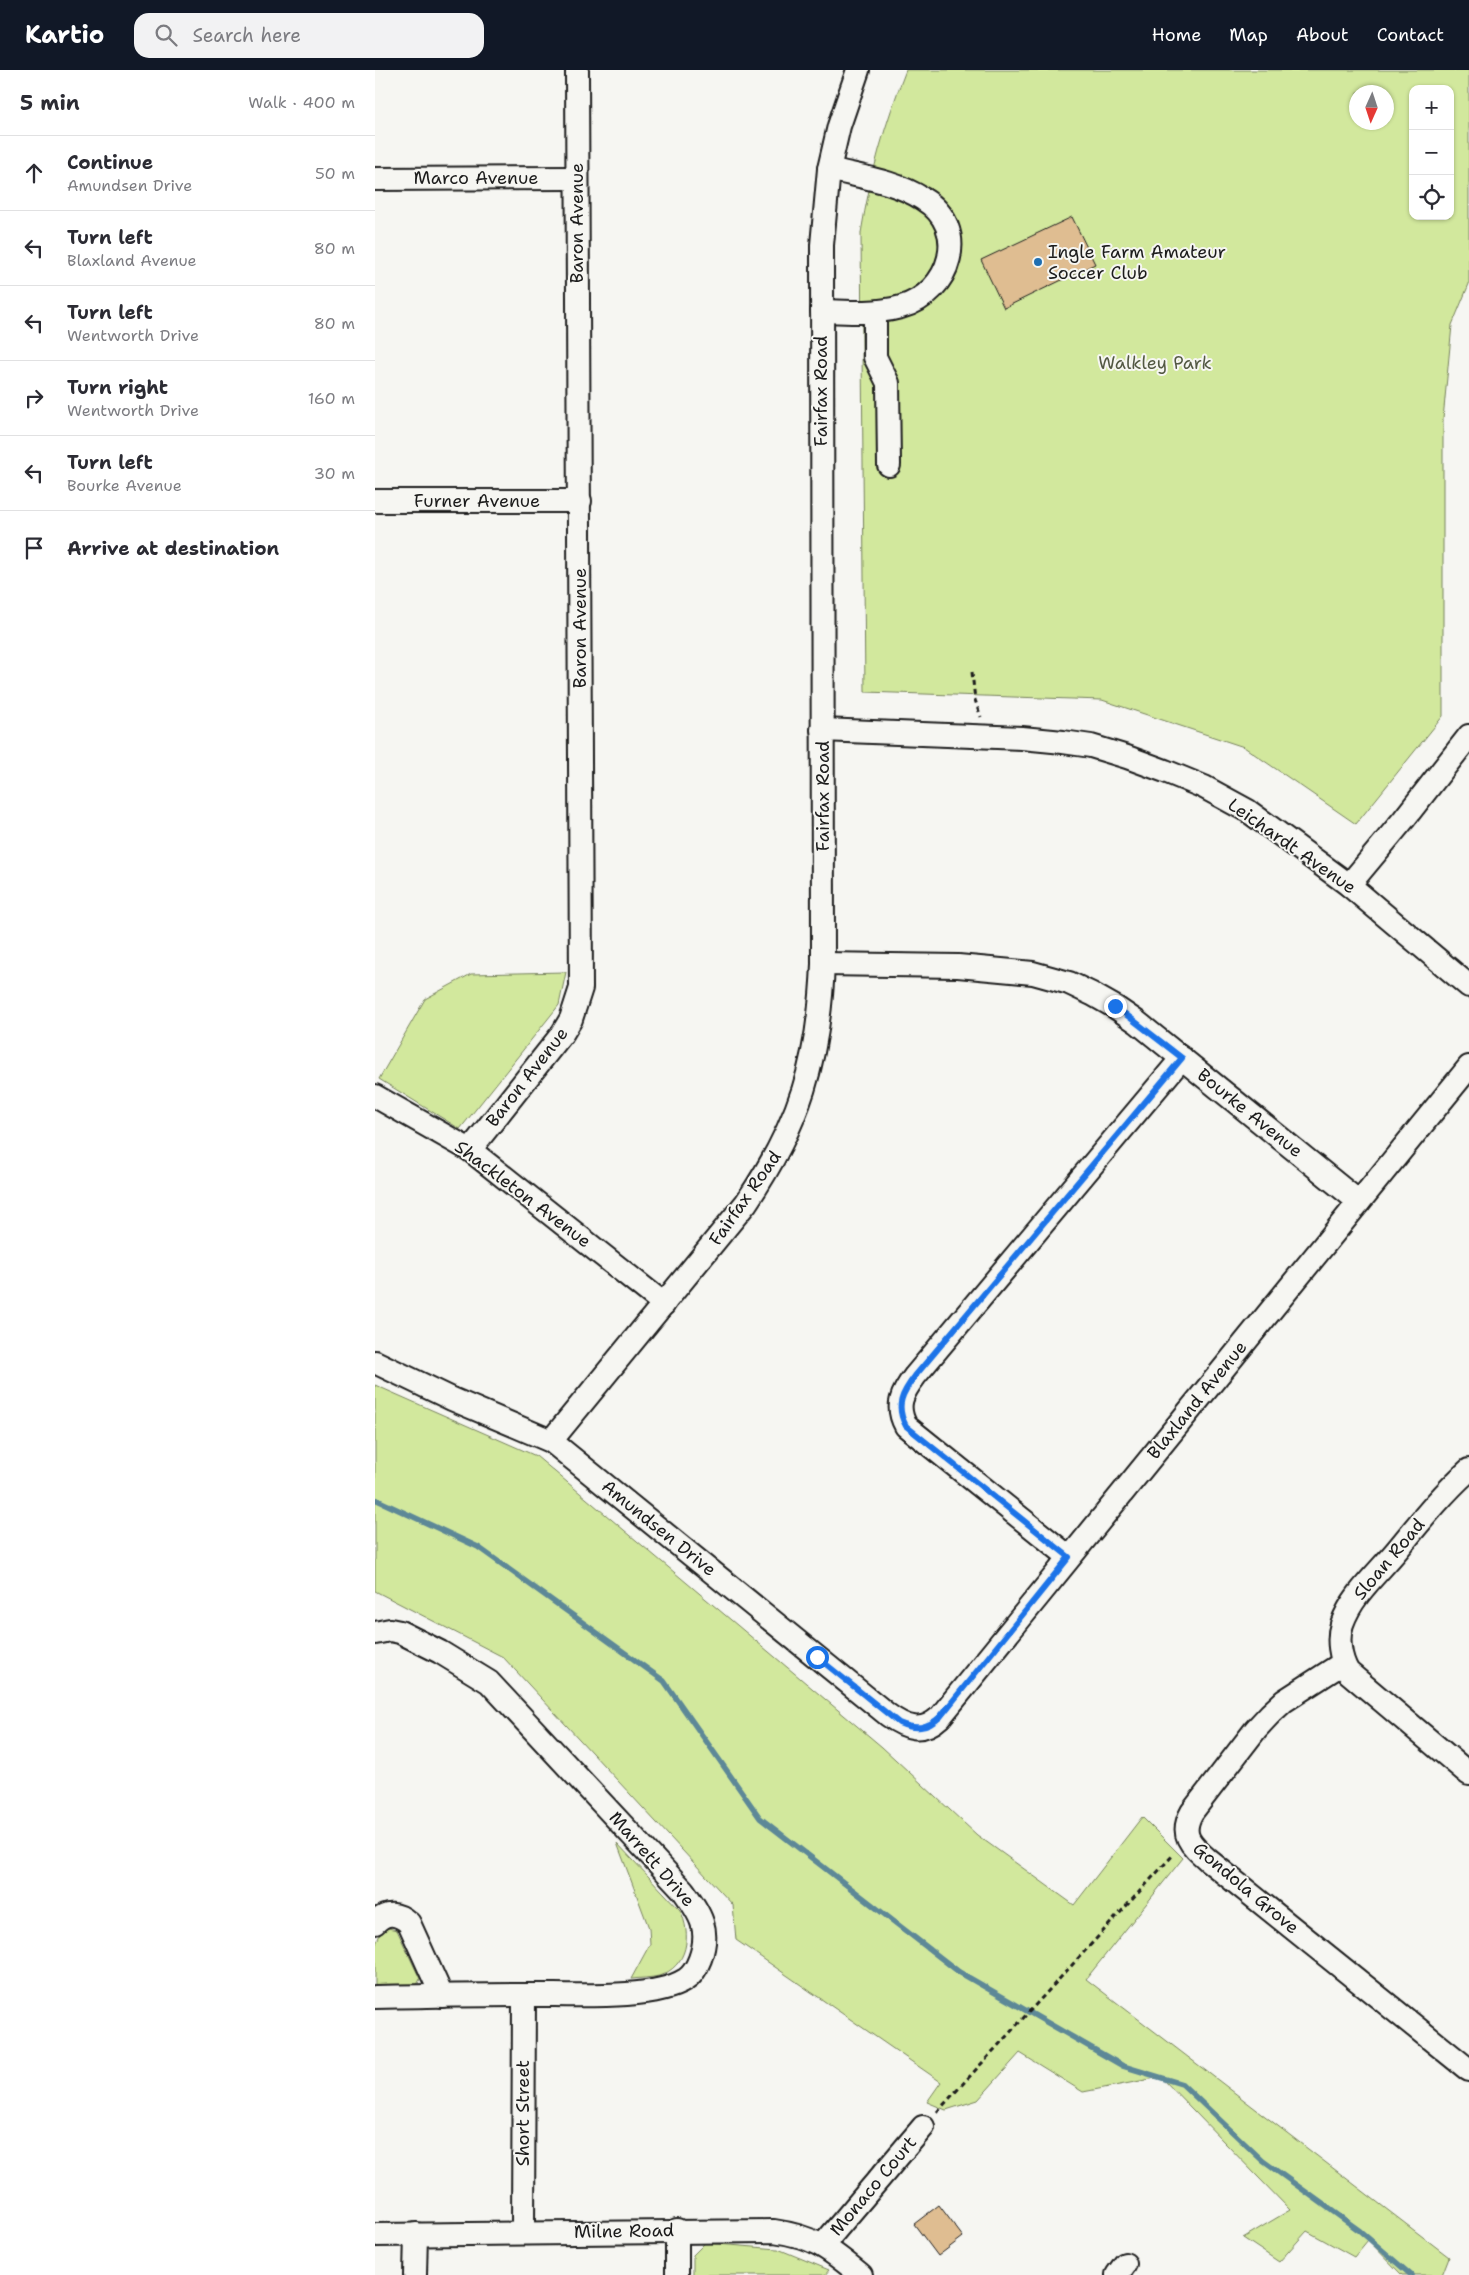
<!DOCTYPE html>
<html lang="en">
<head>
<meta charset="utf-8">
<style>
  body { margin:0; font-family:"Shantell Sans",sans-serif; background:#f2f2f3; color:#2b2b33 }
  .controls { position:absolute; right:15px; top:15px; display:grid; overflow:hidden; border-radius:10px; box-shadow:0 1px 4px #0004 }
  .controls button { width:45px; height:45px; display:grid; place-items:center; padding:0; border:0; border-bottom:1px solid #e1e1e2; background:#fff; color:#2b2b33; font:25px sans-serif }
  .compass { position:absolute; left:974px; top:15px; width:45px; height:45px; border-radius:50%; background:#fff; box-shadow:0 1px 4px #0004; rotate:183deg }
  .stop { position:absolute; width:15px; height:15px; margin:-11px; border:4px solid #1a73e8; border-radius:50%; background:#fff }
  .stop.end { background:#1a73e8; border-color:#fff; box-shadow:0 1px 5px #0008 }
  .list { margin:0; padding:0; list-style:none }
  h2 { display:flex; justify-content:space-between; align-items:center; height:65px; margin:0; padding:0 20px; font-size:21px }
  h2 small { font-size:16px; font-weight:400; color:#7c7c81 }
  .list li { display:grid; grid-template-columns:32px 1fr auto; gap:15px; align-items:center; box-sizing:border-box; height:75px; padding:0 20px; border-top:1px solid #e1e1e2 }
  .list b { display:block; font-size:19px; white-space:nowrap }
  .list p { margin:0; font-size:16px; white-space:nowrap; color:#7c7c81 }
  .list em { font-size:16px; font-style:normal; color:#7c7c81 }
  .icon { flex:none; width:28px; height:28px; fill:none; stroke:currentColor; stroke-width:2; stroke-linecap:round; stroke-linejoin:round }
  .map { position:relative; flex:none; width:1094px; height:2205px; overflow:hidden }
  header { display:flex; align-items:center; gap:30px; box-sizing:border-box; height:70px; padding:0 25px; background:#111827; color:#fff }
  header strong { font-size:24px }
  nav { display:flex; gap:28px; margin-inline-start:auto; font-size:18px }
  .search { width:350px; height:45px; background:#f2f2f3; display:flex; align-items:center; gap:12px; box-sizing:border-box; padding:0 18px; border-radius:15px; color:#7c7c81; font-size:19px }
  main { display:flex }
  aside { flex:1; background:#fff }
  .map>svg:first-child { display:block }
  .green { fill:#d2e89d; stroke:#77825c; fill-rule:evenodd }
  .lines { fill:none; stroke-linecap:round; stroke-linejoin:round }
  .stream { stroke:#5d8897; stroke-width:5.5 }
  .building { fill:#dfbd91; stroke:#1c1c1c }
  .minor-casing { stroke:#1c1c1c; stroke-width:26 }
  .path { stroke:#1c1c1c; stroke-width:3; stroke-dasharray:5 4; stroke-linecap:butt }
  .minor { stroke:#f6f6f2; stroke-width:22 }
  .route { stroke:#1a73e8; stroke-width:6 }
  .poi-dot { fill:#1f6fb2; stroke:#f6f6f2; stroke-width:2 }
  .labels { text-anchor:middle; stroke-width:4; stroke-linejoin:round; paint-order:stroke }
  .street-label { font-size:18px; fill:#1c1c1c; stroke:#f6f6f2 }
  .poi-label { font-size:18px; fill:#1c1c1c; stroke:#f6f6f2; text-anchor:start }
  .park-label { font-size:18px; fill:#535943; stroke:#f6f6f2 }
</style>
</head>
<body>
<header>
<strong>Kartio</strong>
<div class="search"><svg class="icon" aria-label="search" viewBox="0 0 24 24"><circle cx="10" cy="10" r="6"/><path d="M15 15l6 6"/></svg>Search here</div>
<nav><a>Home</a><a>Map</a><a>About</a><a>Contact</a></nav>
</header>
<main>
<aside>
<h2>5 min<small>Walk · 400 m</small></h2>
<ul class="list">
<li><svg class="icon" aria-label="ahead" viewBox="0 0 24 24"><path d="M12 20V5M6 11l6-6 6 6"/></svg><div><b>Continue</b><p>Amundsen Drive</p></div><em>50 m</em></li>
<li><svg class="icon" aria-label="left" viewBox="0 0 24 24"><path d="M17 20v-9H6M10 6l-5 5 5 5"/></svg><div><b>Turn left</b><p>Blaxland Avenue</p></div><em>80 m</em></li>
<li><svg class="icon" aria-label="left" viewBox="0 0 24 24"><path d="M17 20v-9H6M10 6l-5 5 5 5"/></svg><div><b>Turn left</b><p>Wentworth Drive</p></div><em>80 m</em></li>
<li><svg class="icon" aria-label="right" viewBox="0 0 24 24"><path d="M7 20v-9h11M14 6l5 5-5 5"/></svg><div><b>Turn right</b><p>Wentworth Drive</p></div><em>160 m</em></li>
<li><svg class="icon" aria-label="left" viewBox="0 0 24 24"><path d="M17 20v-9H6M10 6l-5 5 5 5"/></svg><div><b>Turn left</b><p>Bourke Avenue</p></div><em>30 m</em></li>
<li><svg class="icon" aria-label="arrive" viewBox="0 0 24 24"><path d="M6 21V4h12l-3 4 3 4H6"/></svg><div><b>Arrive at destination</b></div></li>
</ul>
</aside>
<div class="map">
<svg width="1094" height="2205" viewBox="0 0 1094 2205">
  <rect width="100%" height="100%" fill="#f6f6f2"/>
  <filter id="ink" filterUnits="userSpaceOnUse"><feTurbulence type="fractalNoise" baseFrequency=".02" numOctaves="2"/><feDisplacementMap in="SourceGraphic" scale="10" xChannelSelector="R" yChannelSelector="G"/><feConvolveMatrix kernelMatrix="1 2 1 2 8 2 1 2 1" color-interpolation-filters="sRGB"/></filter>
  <g filter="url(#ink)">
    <g class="green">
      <path d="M531,0H1094V214L1077,255L1068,349V646L981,754L869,677L727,630L490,622L486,163C495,106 510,53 531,0ZM1038,19H1075V146H1038ZM982,22H1012V52H982Z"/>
      <path d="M191,902L184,935L85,1059L4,1009L50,929L96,904Z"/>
      <path d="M0,1315L161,1386L507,1677L602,1765L699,1835L767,1747L808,1788L711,1909L1074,2187L1067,2205H1027L993,2170L979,2187L932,2161L904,2192L868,2168L915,2140L786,2007L708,2022L645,1983L603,2030L571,2040L552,2032L566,2012L361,1870L358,1835L128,1587L0,1521Z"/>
      <path d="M242,1773L305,1840C317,1865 313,1896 284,1906C276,1908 265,1908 256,1909L275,1874L274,1858Z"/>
      <path d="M13,1858L22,1860L45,1909L41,1917L0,1918V1876L6,1862Z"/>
      <path d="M330,2173L403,2179L454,2200L450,2205H318V2185Z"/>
    </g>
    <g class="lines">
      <path class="stream" d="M0,1429L103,1477L289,1611L385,1748L584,1902L748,1996L807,2014L888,2091L985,2161L1036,2205"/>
    </g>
    <g class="building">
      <path d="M697,147L720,194L629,238L606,190Z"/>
      <path d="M564,2135L588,2167L563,2186L539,2154Z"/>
    </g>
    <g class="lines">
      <defs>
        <g id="minor">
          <path d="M0,109L202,108"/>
          <path d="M447,241C473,242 500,244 526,237C576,223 596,158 548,129C520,111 486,107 454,99"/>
          <path d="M500,242V287L513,313L514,395"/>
          <path d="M0,431H205"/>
          <path d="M447,660L647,668L688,672L716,676L752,687L790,701L829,717L873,741L974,815L1094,916"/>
          <path d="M974,815L1029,749L1094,666"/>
          <path d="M448,894L583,896L658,903L694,913L717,924L740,937L762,952L984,1132"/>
          <path d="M0,1026L95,1080L289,1234"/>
          <path d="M95,1080L187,964L196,949L206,918L202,0"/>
          <path d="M0,1292L77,1329L176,1371L513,1645C531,1658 547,1664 565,1647L1094,997"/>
          <path d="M176,1371L371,1133C425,1053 444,991 448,894L447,175L454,99L464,56L483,0"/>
          <path d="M1094,1400C1067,1424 1045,1452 1022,1480C1003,1503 977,1525 967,1554C962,1569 965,1588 973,1602L1094,1704"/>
          <path d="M694,1487L531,1356C520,1336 527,1323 540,1306L807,988"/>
          <path d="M0,1563L15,1560L25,1562L65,1582L114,1612L308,1820C325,1844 336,1859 325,1889C322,1897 317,1906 310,1910C277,1931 189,1924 148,1925C99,1925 49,1926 0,1927"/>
          <path d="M968,1593L909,1631L895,1644L881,1659L817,1742C804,1765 816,1775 833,1790L1094,2000"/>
          <path d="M0,1853C11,1841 23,1843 34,1853L67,1926"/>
          <path d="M302,2160V2205"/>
          <path d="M148,2162L149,1925"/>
          <path d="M0,2165L399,2161C441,2167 454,2179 486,2205"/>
          <path d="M448,2175L548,2057"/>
          <path d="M40,2205L41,2164"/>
          <path d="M742,2205L750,2194"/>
        </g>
      </defs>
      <use href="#minor" class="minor-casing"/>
      <g class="path">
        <path d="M597,602L600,630L606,647"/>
        <path d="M562,2042L799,1784"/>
      </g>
      <use href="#minor" class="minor"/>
    </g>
  </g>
  <g class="lines" filter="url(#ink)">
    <path class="route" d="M442,1587L524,1653C540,1660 552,1659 565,1647L694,1487L531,1356C520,1336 527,1323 540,1306L807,988L740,936"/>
  </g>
  <circle class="poi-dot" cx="663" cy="192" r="5"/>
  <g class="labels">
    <g class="street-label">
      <text x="101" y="114">Marco Avenue</text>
      <text transform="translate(202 153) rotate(-90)" y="6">Baron Avenue</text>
      <text transform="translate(446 321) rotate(-90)" y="6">Fairfax Road</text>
      <text x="102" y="437">Furner Avenue</text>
      <text transform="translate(205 558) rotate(-90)" y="6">Baron Avenue</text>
      <text transform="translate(448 726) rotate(-90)" y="6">Fairfax Road</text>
      <text transform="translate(917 776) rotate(35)" y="6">Leichardt Avenue</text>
      <text transform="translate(152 1007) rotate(-52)" y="6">Baron Avenue</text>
      <text transform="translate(875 1043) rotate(39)" y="6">Bourke Avenue</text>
      <text transform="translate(148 1124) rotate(37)" y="6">Shackleton Avenue</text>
      <text transform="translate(370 1128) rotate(-55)" y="6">Fairfax Road</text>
      <text transform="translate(822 1330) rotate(-51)" y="6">Blaxland Avenue</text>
      <text transform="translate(284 1458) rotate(39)" y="6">Amundsen Drive</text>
      <text transform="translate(1014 1489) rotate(-50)" y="6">Sloan Road</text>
      <text transform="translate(277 1789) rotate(49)" y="6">Marrett Drive</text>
      <text transform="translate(871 1818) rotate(40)" y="6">Gondola Grove</text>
      <text transform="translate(148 2043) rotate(-90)" y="6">Short Street</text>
      <text transform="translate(498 2116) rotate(-50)" y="6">Monaco Court</text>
      <text transform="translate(249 2161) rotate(-1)" y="6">Milne Road</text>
    </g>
    <g class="poi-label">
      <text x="673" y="188">Ingle Farm Amateur<tspan x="673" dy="21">Soccer Club</tspan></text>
    </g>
    <g class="park-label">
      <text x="780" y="299">Walkley Park</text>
    </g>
  </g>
</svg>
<div class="controls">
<button>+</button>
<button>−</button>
<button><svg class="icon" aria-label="locate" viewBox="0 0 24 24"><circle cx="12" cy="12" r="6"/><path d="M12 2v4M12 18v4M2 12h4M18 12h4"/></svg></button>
</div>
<svg class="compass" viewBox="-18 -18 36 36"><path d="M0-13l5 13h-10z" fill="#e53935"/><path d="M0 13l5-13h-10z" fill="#7c7c81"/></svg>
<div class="stop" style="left:442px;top:1587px"></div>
<div class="stop end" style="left:740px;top:936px"></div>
</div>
</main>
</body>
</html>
